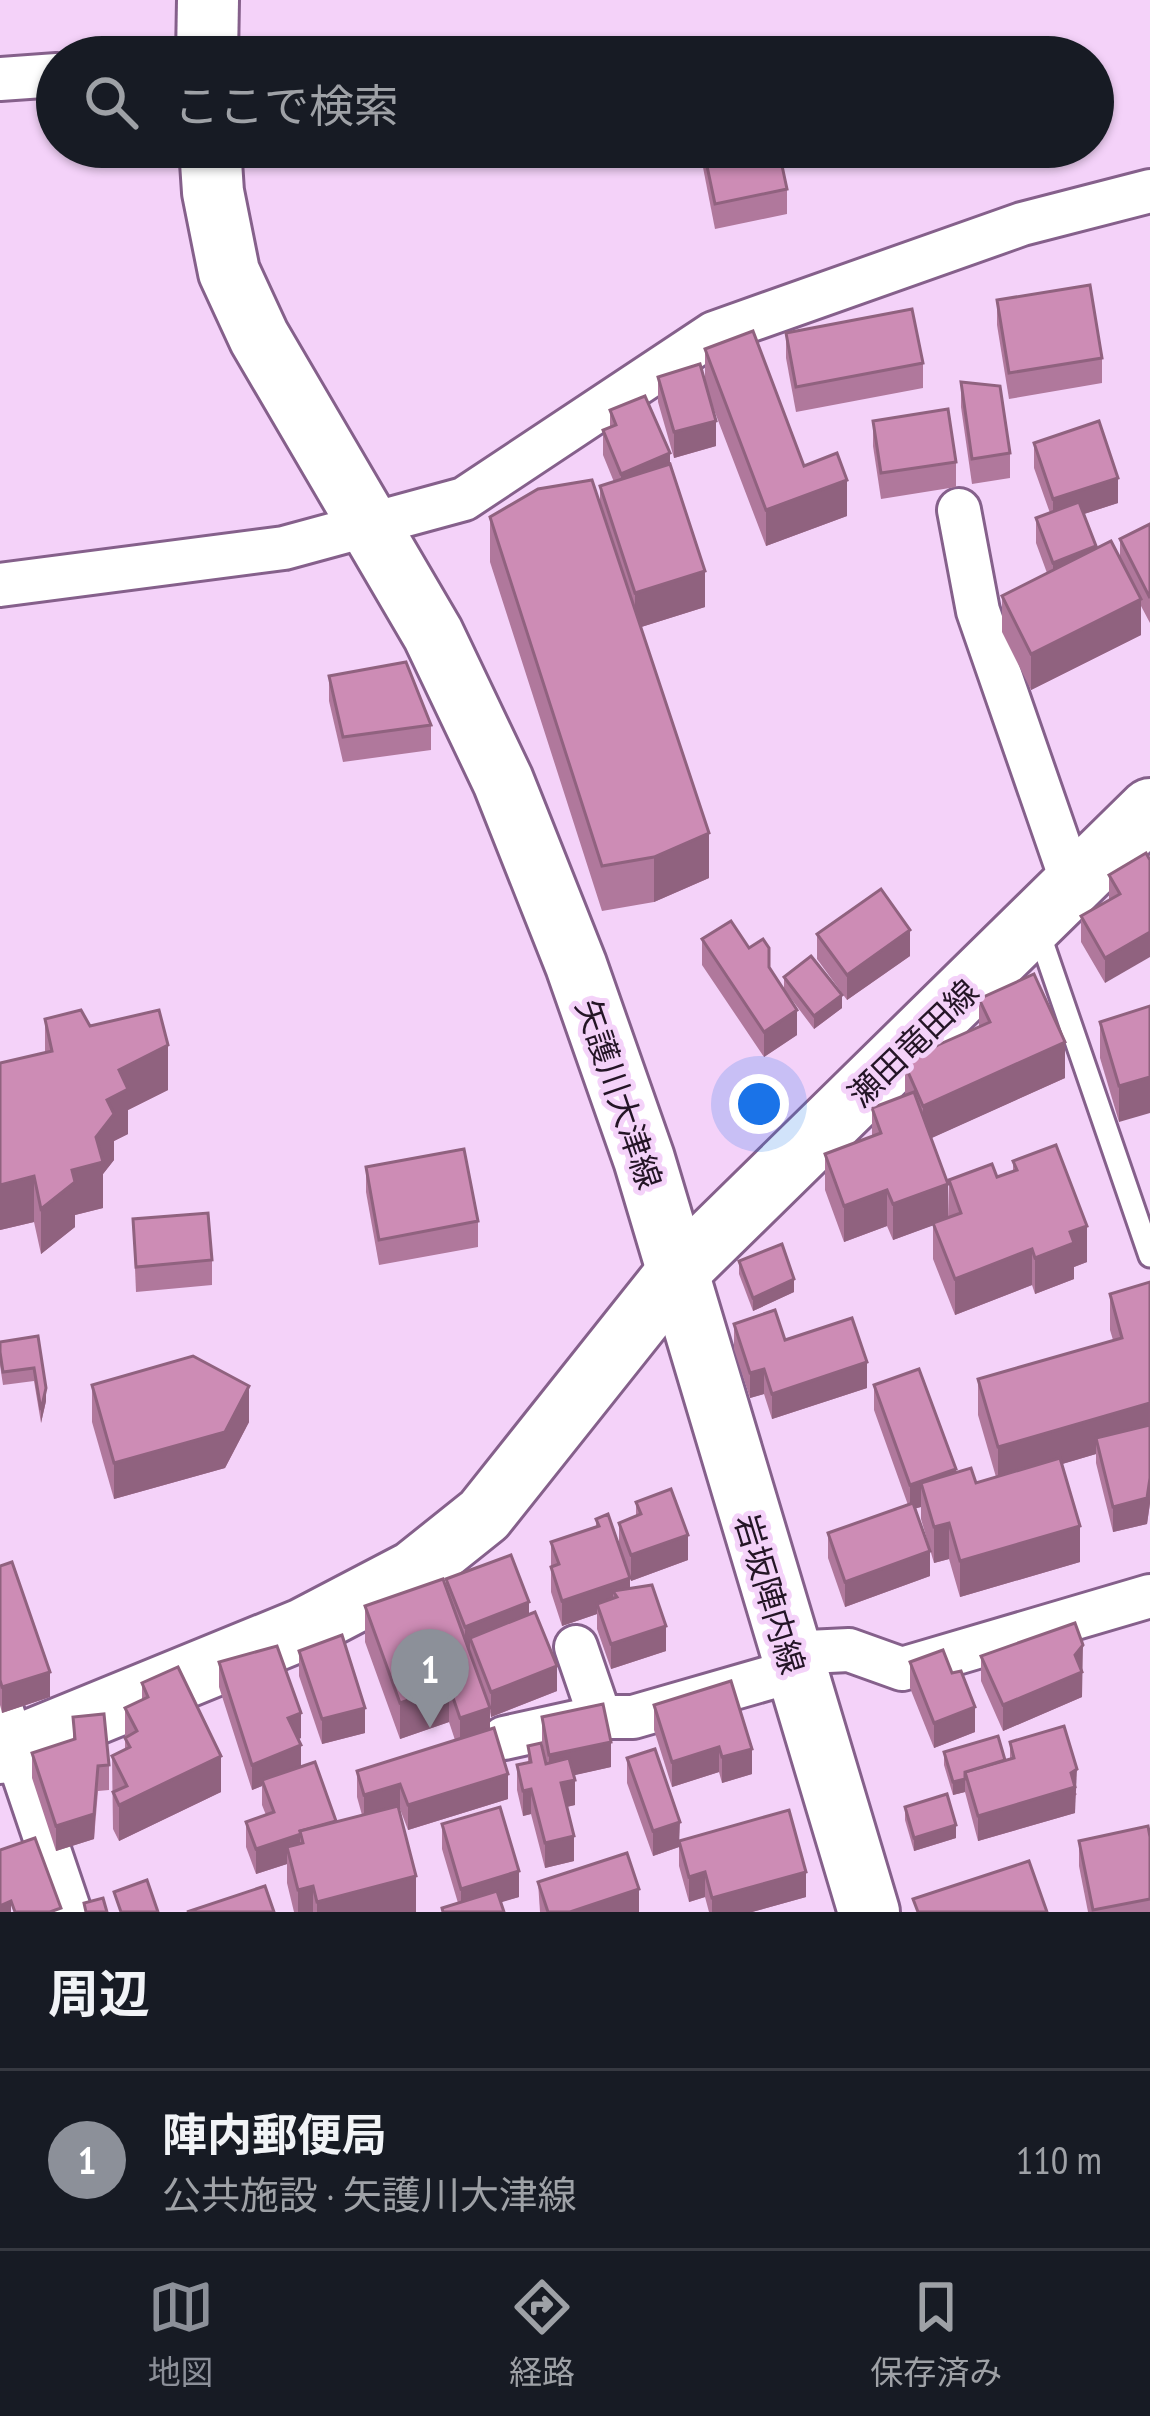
<!DOCTYPE html>
<html lang="ja">
<head>
<meta charset="utf-8">
<style>
  body { margin:0; font-family:"PT Sans Narrow","Noto Sans JP",sans-serif; background:#242831; color:#f1f3f6 }
  .you { position:absolute; left:759px; top:1104px; width:42px; height:42px; margin:-30px; border:9px solid #fff; border-radius:50%; background:#1a73e8; box-shadow:0 0 0 18px #1a73e833 }
  .badge { display:grid; place-items:center; width:78px; height:78px; border-radius:50%; background:#8c9099; color:#fff; font-size:39px; font-weight:700 }
  .pin { position:absolute; translate:-50% -99px; filter:drop-shadow(0 3px 6px #0008) }
  .pin::after { content:''; position:absolute; top:63px; width:42px; height:36px; background:inherit; clip-path:polygon(0 0,100% 0,50% 100%) }
  .list { margin:0; padding:0; list-style:none }
  h2 { display:flex; justify-content:space-between; align-items:center; height:156px; margin:0; padding:0 48px; font-size:51px }
  h2 small { font-size:39px; font-weight:400; color:#9ea1a6 }
  .list li { display:grid; grid-template-columns:78px 1fr auto; gap:36px; align-items:center; box-sizing:border-box; height:180px; padding:0 48px; border-top:3px solid #363941 }
  .list b { display:block; font-size:45px; white-space:nowrap }
  .list p { margin:0; font-size:39px; white-space:nowrap; color:#9ea1a6 }
  .list em { font-size:39px; font-style:normal; color:#9ea1a6 }
  .icon { flex:none; width:66px; height:66px; fill:none; stroke:currentColor; stroke-width:2; stroke-linecap:round; stroke-linejoin:round }
  .map { position:relative; flex:none; width:1150px; height:1912px; overflow:hidden }
  .search { position:absolute; background:#171b24; box-shadow:0 3px 9px #0004; left:36px; right:36px; top:36px; height:132px; display:flex; align-items:center; gap:30px; box-sizing:border-box; padding:0 42px; border-radius:66px; color:#9ea1a6; font-size:45px }
  .sheet { height:336px; background:#171b24 }
  nav { display:flex; justify-content:space-around; align-items:center; box-sizing:border-box; height:168px; border-top:3px solid #363941; background:#171b24; font-size:33px; color:#9ea1a6 }
  nav a { display:grid; justify-items:center; gap:6px }
  nav .on { color:#8c9099 }
  .map>svg:first-child { display:block }
  .lines { fill:none; stroke-linecap:round; stroke-linejoin:round }
  .lane-casing { stroke:#85608b; stroke-width:27 }
  .street-casing { stroke:#85608b; stroke-width:48 }
  .secondary-casing { stroke:#85608b; stroke-width:66 }
  .lane { stroke:#fff; stroke-width:21 }
  .street { stroke:#fff; stroke-width:42 }
  .secondary { stroke:#fff; stroke-width:60 }
  .wall { fill:#b0789c }
  .shaded-wall { fill:#90627f }
  .building { fill:#cd8cb5; stroke:#90627f; stroke-width:3 }
  .labels { text-anchor:middle; stroke-width:10; stroke-linejoin:round; paint-order:stroke }
  .street-label { font-size:33px; fill:#241526; stroke:#f4d2f9 }
</style>
</head>
<body>
<div class="map">
<svg width="1150" height="1912" viewBox="0 0 1150 1912">
  <rect width="100%" height="100%" fill="#f4d2f9"/>
  <g class="lines">
    <defs>
      <path id="lane" d="M1037,927L1150,1256"/>
      <g id="street">
        <path d="M0,79L57,75"/>
        <path d="M959,510L978,611L1073,885"/>
        <path d="M0,585L284,548L464,499L714,333L1022,224L1150,191"/>
        <path d="M576,1647L600,1717H633L793,1671"/>
        <path d="M787,1653L849,1650L902,1669L1150,1596"/>
        <path d="M0,1705L70,1912"/>
        <path d="M504,1738L599,1717"/>
      </g>
      <g id="secondary">
        <path d="M207,57L208,0"/>
        <path d="M210,147L213,192L229,272L259,337L433,634L503,781L576,965L644,1159L869,1912"/>
        <path d="M0,1753L303,1629L414,1571L484,1515L675,1275L1150,809"/>
      </g>
    </defs>
    <use href="#lane" class="lane-casing"/>
    <use href="#street" class="street-casing"/>
    <use href="#secondary" class="secondary-casing"/>
    <use href="#lane" class="lane"/>
    <use href="#street" class="street"/>
    <use href="#secondary" class="secondary"/>
  </g>
  <g class="wall">
    <path d="M699,147H778L787,189V214L715,229Z"/>
    <path d="M997,300L1102,358V383L1009,399L997,325Z"/>
    <path d="M786,333L923,363V388L796,412L786,358Z"/>
    <path d="M705,349L804,466L847,516L766,546L711,402L716,446L674,458L658,402V377L705,380Z"/>
    <path d="M961,382L1010,453V478L972,484L961,407Z"/>
    <path d="M610,410L670,464L705,607L641,627L709,878L654,902L602,911L490,562V517L600,505V486L614,482L603,455V430L610,427Z"/>
    <path d="M873,421L956,462V487L881,499L873,446Z"/>
    <path d="M1034,443L1118,503L1084,514L1096,549L1120,557V539L1150,524V623L1141,606V635L1031,690L1002,632V596L1047,573L1036,543V518L1050,513L1034,468Z"/>
    <path d="M329,676L431,725V750L343,762L329,701Z"/>
    <path d="M1146,853L1105,983L1081,942V916L1109,900V875Z"/>
    <path d="M817,934L910,956L847,1000L817,959Z"/>
    <path d="M702,939L749,948L769,967L784,989V977L842,1008L814,1029L786,992L797,1035L764,1057L702,965Z"/>
    <path d="M979,999L1065,1078L931,1138L948,1217L949,1180L997,1177L1013,1171V1161L1087,1262L1074,1267V1279L1035,1294L1032,1285L955,1315L933,1259V1225L893,1240L887,1226L844,1242L825,1190V1154L872,1136V1108L905,1096V1065L979,1026Z"/>
    <path d="M1150,1006L1119,1122L1100,1058V1022Z"/>
    <path d="M45,1019L90,1026L168,1090L128,1110V1134L114,1141V1160L103,1174V1208L75,1215V1227L41,1254L34,1222L0,1230V1063L45,1052Z"/>
    <path d="M366,1167L478,1221V1247L379,1265L366,1192Z"/>
    <path d="M133,1219L212,1260V1285L136,1292Z"/>
    <path d="M739,1261L794,1292L753,1311L739,1274Z"/>
    <path d="M1150,1282V1503L1147,1524L1113,1532L1096,1463V1454L1062,1464L1080,1562L960,1597L949,1559L934,1563L921,1519V1507L915,1508L930,1576L845,1607L828,1558V1533L908,1505L874,1410V1385L956,1473L976,1483L996,1477L978,1415V1379L1113,1340L1110,1330V1294Z"/>
    <path d="M734,1324L785,1340L867,1388L772,1419L764,1394L750,1398L734,1349Z"/>
    <path d="M38,1336L46,1401L41,1423L34,1381L3,1385L0,1365V1342Z"/>
    <path d="M92,1385L249,1422L225,1468L114,1499L92,1422Z"/>
    <path d="M636,1502L688,1560L631,1581L629,1576L630,1588L666,1651L611,1669L597,1629V1614L562,1626L551,1592V1542L596,1526V1519L619,1545V1523L636,1516Z"/>
    <path d="M0,1566L50,1697L2,1713L0,1705Z"/>
    <path d="M446,1579L529,1615L557,1691L491,1717L490,1712V1730L508,1799L408,1830L400,1809L399,1810L416,1912H294L287,1883V1864L256,1874L246,1847V1822L266,1815L262,1805V1786L252,1790L219,1687V1662L301,1738L298,1739L301,1767L336,1821L362,1815L357,1797V1771L455,1740L449,1722L400,1739L365,1642V1606L446,1587Z"/>
    <path d="M299,1651L365,1733L322,1744L299,1676Z"/>
    <path d="M981,1656L1083,1670L1082,1672V1697L1003,1731L981,1681Z"/>
    <path d="M910,1662L975,1732L934,1748L910,1688Z"/>
    <path d="M731,1681L752,1774L722,1783L719,1772L672,1787L654,1730V1705Z"/>
    <path d="M142,1683L221,1792L119,1841L113,1829L112,1756L125,1750V1708L142,1700Z"/>
    <path d="M73,1717L109,1765V1790L98,1791L94,1839L56,1851L32,1778V1753L73,1739Z"/>
    <path d="M542,1717L611,1767L574,1775L575,1805L567,1807L574,1861L545,1868L531,1814L523,1816L517,1790V1765L528,1763V1746L546,1764L542,1742Z"/>
    <path d="M1010,1742L1077,1794L1075,1796V1813L978,1841L965,1792L953,1795L944,1765V1752L1005,1760L1010,1759Z"/>
    <path d="M627,1758L680,1841L806,1897L752,1912H709L705,1897L689,1902L679,1866V1847L653,1856L627,1783Z"/>
    <path d="M905,1807L956,1838L914,1851L905,1820Z"/>
    <path d="M442,1824L519,1897L500,1902L504,1912H442V1908L458,1903L442,1849Z"/>
    <path d="M1150,1837V1912H1088L1079,1866V1841Z"/>
    <path d="M538,1882L639,1912H540Z"/>
  </g>
  <g class="shaded-wall">
    <path d="M716,421V446L674,458V432Z"/>
    <path d="M670,453V478L621,499V474Z"/>
    <path d="M1118,478V503L1053,524V499Z"/>
    <path d="M847,480V516L766,546V510Z"/>
    <path d="M1096,546V571L1053,588V563Z"/>
    <path d="M705,571V607L635,629V593Z"/>
    <path d="M1141,599V635L1031,690V654Z"/>
    <path d="M709,833V878L654,902V857Z"/>
    <path d="M910,930V956L847,1000V975Z"/>
    <path d="M1150,932V957L1105,983V958Z"/>
    <path d="M842,995V1008L814,1029V1016Z"/>
    <path d="M797,1010V1035L764,1057V1032Z"/>
    <path d="M1065,1042V1078L923,1142V1106Z"/>
    <path d="M168,1045V1090L128,1110V1134L114,1141V1160L103,1174V1208L75,1215V1227L41,1254V1209L96,1137L107,1100L119,1070Z"/>
    <path d="M1150,1077V1113L1119,1122V1086Z"/>
    <path d="M34,1176V1222L0,1230V1185Z"/>
    <path d="M948,1184V1220L893,1240V1204Z"/>
    <path d="M887,1190V1226L844,1242V1206Z"/>
    <path d="M1087,1226V1262L1074,1267V1279L1035,1294V1258L1070,1232Z"/>
    <path d="M1032,1249V1285L955,1315V1279Z"/>
    <path d="M794,1279V1292L753,1311V1298Z"/>
    <path d="M867,1362V1388L772,1419V1394Z"/>
    <path d="M764,1369V1394L750,1398V1373Z"/>
    <path d="M249,1386V1422L225,1468L114,1499V1463Z"/>
    <path d="M46,1388V1401L41,1423V1410Z"/>
    <path d="M1150,1403V1439L1096,1438V1454L998,1483V1447Z"/>
    <path d="M956,1469V1494L921,1483V1507L910,1510V1485Z"/>
    <path d="M1150,1478V1503L1147,1524L1113,1532V1507Z"/>
    <path d="M949,1523V1559L934,1563V1527Z"/>
    <path d="M1080,1526V1562L960,1597V1561Z"/>
    <path d="M688,1535V1560L631,1581V1555Z"/>
    <path d="M930,1551V1576L845,1607V1582Z"/>
    <path d="M630,1578V1603L617,1597L613,1591V1609L597,1604V1614L562,1626V1601Z"/>
    <path d="M529,1602V1627L470,1638V1650L465,1652V1627Z"/>
    <path d="M666,1626V1651L611,1669V1644Z"/>
    <path d="M1083,1645L1082,1697L1003,1731V1705L1075,1655Z"/>
    <path d="M557,1666V1691L491,1717V1692Z"/>
    <path d="M50,1672V1697L2,1713V1687Z"/>
    <path d="M449,1686V1722L400,1739V1703Z"/>
    <path d="M975,1707V1732L934,1748V1723Z"/>
    <path d="M365,1708V1733L322,1744V1719Z"/>
    <path d="M490,1708V1744L460,1754V1718Z"/>
    <path d="M301,1713V1738L288,1743V1718Z"/>
    <path d="M611,1742V1767L549,1781V1755Z"/>
    <path d="M301,1745V1770L262,1780V1786L252,1790V1765Z"/>
    <path d="M719,1747V1772L672,1787V1762Z"/>
    <path d="M752,1749V1774L722,1783V1757Z"/>
    <path d="M221,1756V1792L119,1841V1805Z"/>
    <path d="M98,1766L94,1839L56,1851V1826Z"/>
    <path d="M1077,1769L1075,1813L978,1841V1816Z"/>
    <path d="M508,1774V1799L408,1830V1805Z"/>
    <path d="M965,1779V1792L953,1795V1782Z"/>
    <path d="M575,1780V1805L561,1808V1783Z"/>
    <path d="M400,1784V1809L364,1820V1795Z"/>
    <path d="M531,1789V1814L523,1816V1791Z"/>
    <path d="M680,1822L679,1847L653,1856V1831Z"/>
    <path d="M956,1825V1838L914,1851V1838Z"/>
    <path d="M300,1834V1859L287,1847V1864L256,1874V1849Z"/>
    <path d="M574,1836V1861L545,1868V1843Z"/>
    <path d="M519,1871V1897L468,1912H461V1889Z"/>
    <path d="M705,1872V1897L689,1902V1877Z"/>
    <path d="M806,1872V1897L752,1912H712V1898Z"/>
    <path d="M416,1876V1912H317V1902Z"/>
    <path d="M313,1886V1912H298V1890Z"/>
    <path d="M639,1889V1912H570Z"/>
    <path d="M11,1901V1912H0V1906Z"/>
  </g>
  <g class="building">
    <path d="M703,147H778L787,189L715,204Z"/>
    <path d="M1090,285L1102,358L1009,373L997,300Z"/>
    <path d="M912,309L923,363L796,387L786,333Z"/>
    <path d="M753,331L804,466L837,453L847,480L766,510L705,349Z"/>
    <path d="M700,364L716,421L674,432L658,377Z"/>
    <path d="M961,382L1000,386L1010,453L972,459Z"/>
    <path d="M645,396L670,453L621,474L603,430L616,425L610,410Z"/>
    <path d="M948,409L956,462L881,473L873,421Z"/>
    <path d="M1099,421L1118,478L1053,499L1034,443Z"/>
    <path d="M670,464L705,571L635,593L600,486Z"/>
    <path d="M592,480L709,833L654,857L602,866L490,517L538,489Z"/>
    <path d="M1079,502L1096,546L1053,563L1036,518Z"/>
    <path d="M1150,524V598L1120,539Z"/>
    <path d="M1111,541L1141,599L1031,654L1002,596Z"/>
    <path d="M406,662L431,725L343,737L329,676Z"/>
    <path d="M1146,853L1150,860V932L1105,958L1081,916L1120,894L1109,875Z"/>
    <path d="M881,889L910,930L847,975L817,934Z"/>
    <path d="M731,921L749,948L763,939L769,948V967L797,1010L764,1032L702,939Z"/>
    <path d="M811,956L842,995L814,1016L784,977Z"/>
    <path d="M1034,974L1065,1042L923,1106L905,1065L938,1045L990,1022L979,999Z"/>
    <path d="M1150,1006V1077L1119,1086L1100,1022Z"/>
    <path d="M81,1010L90,1026L159,1010L168,1045L119,1070L128,1089L107,1100L114,1114L96,1137L103,1162L72,1170L75,1182L41,1209L34,1176L0,1185V1063L52,1051L45,1019Z"/>
    <path d="M914,1092L948,1184L893,1204L887,1190L844,1206L825,1154L881,1133L872,1108Z"/>
    <path d="M1056,1145L1087,1226L1070,1232L1074,1243L1035,1258L1032,1249L955,1279L933,1223L961,1213L949,1180L992,1164L997,1177L1017,1170L1013,1161Z"/>
    <path d="M464,1149L478,1221L379,1240L366,1167Z"/>
    <path d="M208,1213L212,1260L136,1267L133,1219Z"/>
    <path d="M782,1244L794,1279L753,1298L739,1261Z"/>
    <path d="M1150,1282V1403L998,1447L978,1379L1122,1338L1110,1294Z"/>
    <path d="M775,1310L785,1340L852,1318L867,1362L772,1394L764,1369L750,1373L734,1324Z"/>
    <path d="M38,1336L46,1388L41,1410L34,1368L3,1372L0,1352V1342Z"/>
    <path d="M193,1356L249,1386L225,1432L114,1463L92,1385Z"/>
    <path d="M919,1369L956,1469L910,1485L874,1385Z"/>
    <path d="M1150,1425V1478L1147,1498L1113,1507L1096,1438Z"/>
    <path d="M1060,1458L1080,1526L960,1561L949,1523L934,1527L921,1483L971,1468L976,1483Z"/>
    <path d="M671,1489L688,1535L631,1555L619,1523L641,1514L636,1502Z"/>
    <path d="M913,1503L930,1551L845,1582L828,1533Z"/>
    <path d="M608,1514L630,1578L562,1601L551,1567L559,1564L551,1542L599,1526L596,1519Z"/>
    <path d="M511,1555L529,1602L465,1627L446,1579Z"/>
    <path d="M12,1562L50,1672L2,1687L0,1680V1566Z"/>
    <path d="M443,1579L490,1708L460,1718L449,1686L400,1703L365,1606Z"/>
    <path d="M652,1585L666,1626L611,1644L597,1604L617,1597L613,1591Z"/>
    <path d="M535,1612L557,1666L491,1692L470,1638Z"/>
    <path d="M1075,1623L1083,1645L1075,1655L1082,1672L1003,1705L981,1656Z"/>
    <path d="M342,1635L365,1708L322,1719L299,1651Z"/>
    <path d="M277,1646L301,1713L288,1718L301,1745L252,1765L219,1662Z"/>
    <path d="M943,1650L952,1673L961,1671L975,1707L934,1723L910,1662Z"/>
    <path d="M178,1667L221,1756L119,1805L113,1792L127,1786L112,1756L130,1747L125,1738L137,1731L125,1708L148,1697L142,1683Z"/>
    <path d="M731,1681L752,1749L722,1757L719,1747L672,1762L654,1705Z"/>
    <path d="M603,1704L611,1742L549,1755L542,1717Z"/>
    <path d="M104,1714L109,1765L98,1766L94,1814L56,1826L32,1753L75,1739L73,1717Z"/>
    <path d="M1064,1726L1077,1769L1071,1773L1075,1787L978,1816L965,1772L1014,1758L1010,1742Z"/>
    <path d="M494,1728L508,1774L408,1805L400,1784L364,1795L357,1771Z"/>
    <path d="M998,1736L1005,1760L965,1772V1779L953,1782L944,1752Z"/>
    <path d="M541,1743L546,1764L569,1758L575,1780L561,1783L574,1836L545,1843L531,1789L523,1791L517,1765L531,1762L528,1746Z"/>
    <path d="M655,1749L680,1822L653,1831L627,1758Z"/>
    <path d="M315,1762L336,1821L300,1831L301,1834L256,1849L246,1822L274,1812L262,1780Z"/>
    <path d="M947,1794L956,1825L914,1838L905,1807Z"/>
    <path d="M398,1806L416,1876L317,1902L313,1886L298,1890L287,1847L303,1843L300,1831Z"/>
    <path d="M500,1807L519,1871L461,1889L442,1824Z"/>
    <path d="M789,1810L806,1872L712,1898L705,1872L689,1877L679,1841Z"/>
    <path d="M1148,1826L1150,1837V1899L1093,1910L1079,1841Z"/>
    <path d="M35,1838L61,1908L50,1912H15L11,1901L0,1906V1850Z"/>
    <path d="M627,1853L639,1889L570,1912H548L538,1882Z"/>
    <path d="M1029,1861L1047,1912H918L913,1899Z"/>
    <path d="M147,1880L158,1912H121L114,1892Z"/>
    <path d="M265,1886L274,1912H187Z"/>
    <path d="M497,1891L504,1912H443L442,1908Z"/>
    <path d="M103,1898L107,1912H86L84,1903Z"/>
  </g>
  <g class="labels">
    <g class="street-label">
      <text transform="translate(913 1043) rotate(-44)" y="12">瀬田竜田線</text>
      <text transform="translate(619 1094) rotate(71)" y="12">矢護川大津線</text>
      <text transform="translate(770 1594) rotate(73)" y="12">岩坂陣内線</text>
    </g>
  </g>
</svg>
<div class="you"></div>
<div class="pin badge" style="left:430px;top:1728px">1</div>
<div class="search"><svg class="icon" aria-label="search" viewBox="0 0 24 24"><circle cx="10" cy="10" r="6"/><path d="M15 15l6 6"/></svg>ここで検索</div>
</div>
<section class="sheet">
<h2>周辺<small></small></h2>
<ul class="list">
<li><span class="badge">1</span><div><b>陣内郵便局</b><p>公共施設 · 矢護川大津線</p></div><em>110 m</em></li>
</ul>
</section>
<nav>
<a class="on"><svg class="icon" aria-label="map" viewBox="0 0 24 24"><path d="M3 6l6-2 6 2 6-2v14l-6 2-6-2-6 2zM9 4v14M15 6v14"/></svg>地図</a>
<a><svg class="icon" aria-label="directions" viewBox="0 0 24 24"><path d="M12 3l9 9-9 9-9-9zM9 14v-3h6M13 9l2 2-2 2"/></svg>経路</a>
<a><svg class="icon" aria-label="saved" viewBox="0 0 24 24"><path d="M7 4h10v16l-5-4-5 4z"/></svg>保存済み</a>
</nav>
</body>
</html>
